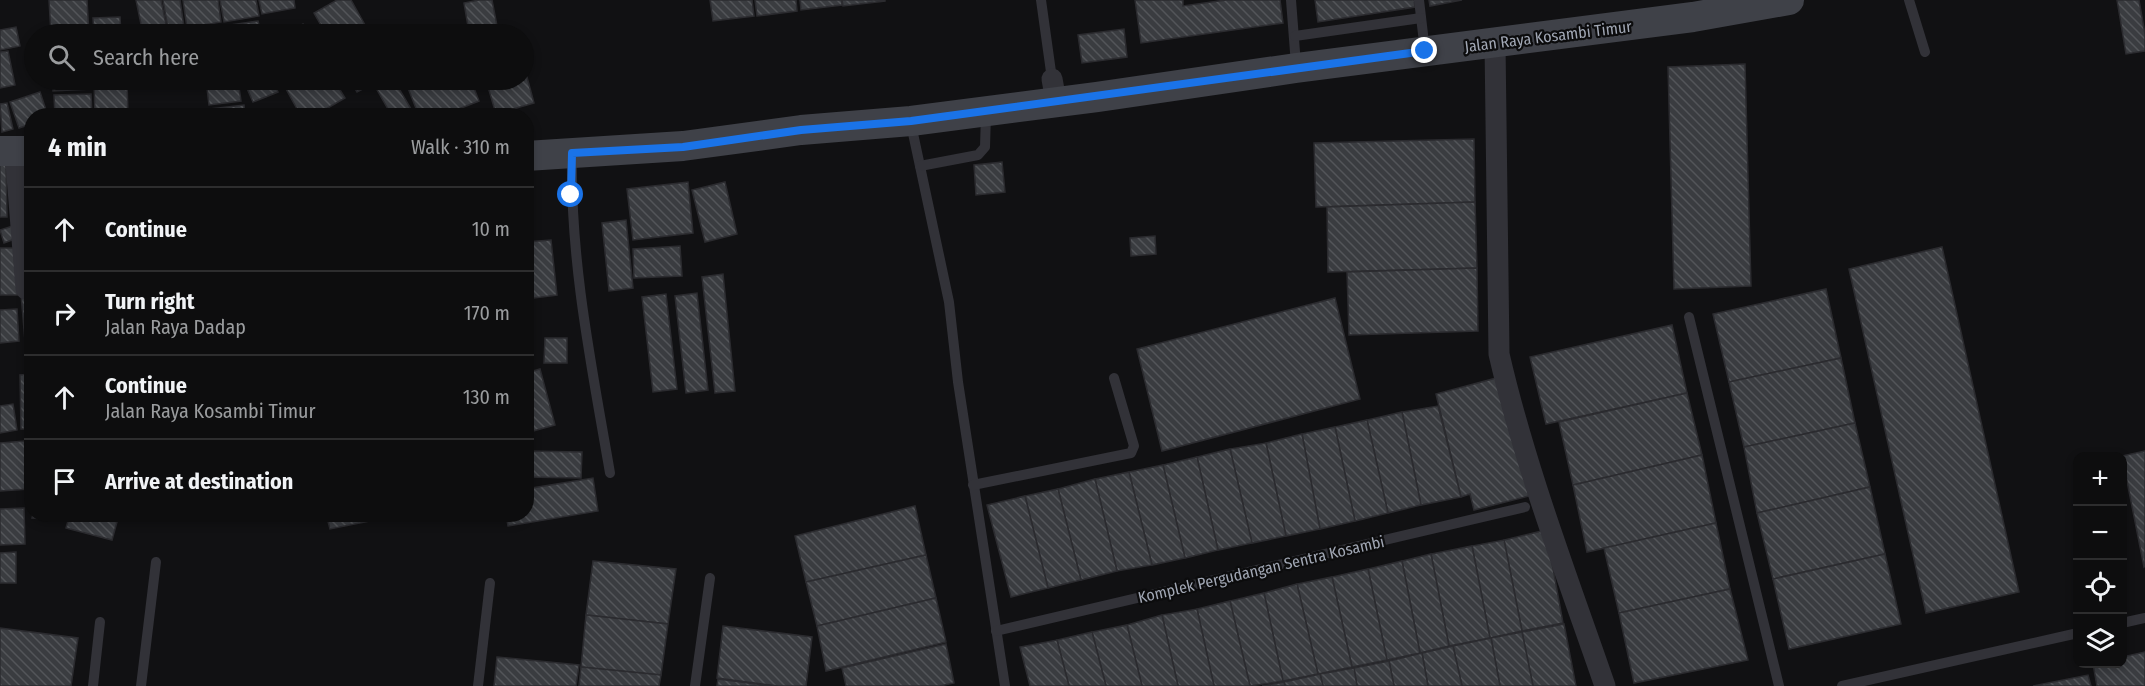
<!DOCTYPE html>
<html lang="en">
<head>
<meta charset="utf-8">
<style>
  body { margin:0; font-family:"Fira Sans Condensed",sans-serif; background:#161617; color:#f1f3f6 }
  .controls { position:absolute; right:18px; bottom:18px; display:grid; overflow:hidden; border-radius:12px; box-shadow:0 3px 9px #0003 }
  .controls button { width:54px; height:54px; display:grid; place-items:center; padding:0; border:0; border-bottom:2px solid #2d2d2e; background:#0d0d0e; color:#f1f3f6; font:30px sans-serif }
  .stop { position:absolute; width:18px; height:18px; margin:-14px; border:4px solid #1a73e8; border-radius:50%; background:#fff }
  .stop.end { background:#1a73e8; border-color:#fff; box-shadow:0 2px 6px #0008 }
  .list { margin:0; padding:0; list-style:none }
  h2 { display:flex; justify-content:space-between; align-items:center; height:78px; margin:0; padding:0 24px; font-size:26px }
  h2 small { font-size:20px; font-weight:400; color:#9a9c9e }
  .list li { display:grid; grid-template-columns:39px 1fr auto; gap:18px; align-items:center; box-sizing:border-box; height:84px; padding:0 24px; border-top:2px solid #2d2d2e }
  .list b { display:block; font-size:22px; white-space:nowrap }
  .list p { margin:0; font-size:20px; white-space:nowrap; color:#9a9c9e }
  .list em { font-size:20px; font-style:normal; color:#9a9c9e }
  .icon { flex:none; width:33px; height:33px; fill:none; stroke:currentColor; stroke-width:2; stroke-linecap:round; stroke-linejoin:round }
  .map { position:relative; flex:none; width:2145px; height:686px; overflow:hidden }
  .search { position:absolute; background:#0d0d0e; box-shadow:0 3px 9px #0003; left:24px; top:24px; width:510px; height:66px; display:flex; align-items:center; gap:15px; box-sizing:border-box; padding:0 21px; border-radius:33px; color:#9a9c9e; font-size:22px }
  .panel { position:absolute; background:#0d0d0e; box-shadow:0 3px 9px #0003; left:24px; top:108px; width:510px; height:414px; border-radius:24px }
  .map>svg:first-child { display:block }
  .building { fill:url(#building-back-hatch); stroke:#2b2b2f; stroke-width:1.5 }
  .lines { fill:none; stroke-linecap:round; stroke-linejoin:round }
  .service { stroke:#323238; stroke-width:10 }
  .minor { stroke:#323238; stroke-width:21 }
  .secondary { stroke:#3f4148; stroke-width:30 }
  .route { stroke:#1a73e8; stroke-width:8 }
  .labels { text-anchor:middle; stroke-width:4.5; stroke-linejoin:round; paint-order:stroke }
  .street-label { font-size:16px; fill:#a1a7b4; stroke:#0c0c0d }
</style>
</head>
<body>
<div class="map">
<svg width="2145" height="686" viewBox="0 0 2145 686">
  <defs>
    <pattern id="building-back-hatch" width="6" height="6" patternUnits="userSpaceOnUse" patternTransform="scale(1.5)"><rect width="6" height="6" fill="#3a3c40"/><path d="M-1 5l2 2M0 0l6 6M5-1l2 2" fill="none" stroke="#535559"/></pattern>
  </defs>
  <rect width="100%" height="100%" fill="#111113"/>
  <g class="building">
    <path d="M49,0H87L89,34H51Z"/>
    <path d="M136,0H161L168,34H143Z"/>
    <path d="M163,0H180L185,34H169Z"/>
    <path d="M183,0H218L221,22L187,28Z"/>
    <path d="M220,0H256L259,16L224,22Z"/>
    <path d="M259,0H294L295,8L262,14Z"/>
    <path d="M337,0H351L370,34H326L314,13Z"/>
    <path d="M479,0H492L497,26L469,32L464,3Z"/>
    <path d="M710,0H752L754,16L713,21Z"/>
    <path d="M755,0H796L797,11L757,16Z"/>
    <path d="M800,0H842V5L801,10Z"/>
    <path d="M842,0H885V1L843,6Z"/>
    <path d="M1135,0H1183V6L1226,0H1280L1283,23L1141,43Z"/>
    <path d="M1315,0H1414L1415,7L1318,22Z"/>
    <path d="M1429,0H1462L1430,6Z"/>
    <path d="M2117,0H2139L2145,34V51L2126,54Z"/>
    <path d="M120,17L121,34H94L93,18Z"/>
    <path d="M258,21L261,34H232L231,25Z"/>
    <path d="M303,24L309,34H285Z"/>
    <path d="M16,27L20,46L0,50V30Z"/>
    <path d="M507,28L509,34H485Z"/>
    <path d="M1124,29L1127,57L1082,63L1078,35Z"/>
    <path d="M8,51L15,85L0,88V52Z"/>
    <path d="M1745,64L1751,286L1674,289L1668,67Z"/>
    <path d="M524,66L534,103L496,114L486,80H524Z"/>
    <path d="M53,80H91V89L53,91Z"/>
    <path d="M94,80H127L128,116H95Z"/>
    <path d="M206,80H238L241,101L209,105Z"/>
    <path d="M256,80H273L278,92L253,102L245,84Z"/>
    <path d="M281,80H334L345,98L314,116H301Z"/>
    <path d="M350,80H380L357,92Z"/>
    <path d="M390,80H394L411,109L399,116H392L376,88Z"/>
    <path d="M430,80H471L479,101L441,116H419L408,88Z"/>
    <path d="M40,92L48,116H32V124L19,128L10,102Z"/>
    <path d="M91,94L92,116H55L54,95Z"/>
    <path d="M7,103L13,129L2,132L0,104Z"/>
    <path d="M244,105L245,116H211L210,109Z"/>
    <path d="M1474,139L1475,202L1316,207L1314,143Z"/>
    <path d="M1002,162L1005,192L976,195L974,165Z"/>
    <path d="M6,164L7,217H0V165Z"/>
    <path d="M32,171V251L23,172Z"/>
    <path d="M688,182L693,233L633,240L627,189Z"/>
    <path d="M725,182L737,234L705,242L692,190Z"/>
    <path d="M1475,202L1477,268L1328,272L1327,207Z"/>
    <path d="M626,220L633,288L609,291L602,223Z"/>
    <path d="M16,225L20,237L4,243L0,230Z"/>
    <path d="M1155,236L1156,254L1131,256L1130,238Z"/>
    <path d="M551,240L557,295L526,299V242Z"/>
    <path d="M680,246L682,276L634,278L633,249Z"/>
    <path d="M1942,247L2019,592L1926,613L1849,269Z"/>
    <path d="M0,248H16L18,295H0Z"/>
    <path d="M1477,268L1478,331L1349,335L1347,272Z"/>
    <path d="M723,274L735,391L715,393L702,277Z"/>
    <path d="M1826,289L1841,358L1729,382L1713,314Z"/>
    <path d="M32,293V341H25L21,294Z"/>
    <path d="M697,293L708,390L686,393L675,296Z"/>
    <path d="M666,294L677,389L653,392L642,297Z"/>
    <path d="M1335,298L1360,399L1162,451L1137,349Z"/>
    <path d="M17,309L19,341L0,343V310Z"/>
    <path d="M1672,325L1687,393L1546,424L1530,357Z"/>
    <path d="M545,338H567V363H544Z"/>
    <path d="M1841,358L1855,423L1744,447L1729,382Z"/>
    <path d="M540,369L555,425L526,433V373Z"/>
    <path d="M32,374V429H21L20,375Z"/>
    <path d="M1500,377L1529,496L1474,510L1470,494L1461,497L1436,394Z"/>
    <path d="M1687,393L1702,455L1573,485L1559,422Z"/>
    <path d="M13,404L17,430L0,433V406Z"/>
    <path d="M1438,406L1461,497L1421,505L1402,412Z"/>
    <path d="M1402,412L1421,505L1388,513L1367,420Z"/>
    <path d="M1367,420L1388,513L1355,521L1335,427Z"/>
    <path d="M1855,423L1870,487L1757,513L1744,447Z"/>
    <path d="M1335,427L1355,521L1320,529L1302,434Z"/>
    <path d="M1302,434L1320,529L1286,536L1266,443Z"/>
    <path d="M25,441L29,489L0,491V443Z"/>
    <path d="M1266,443L1286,536L1252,543L1230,449Z"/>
    <path d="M1230,449L1252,543L1218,550L1197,457Z"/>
    <path d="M526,451L582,452L581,478L526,477Z"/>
    <path d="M2145,451V566L2144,567L2122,456Z"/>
    <path d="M1702,455L1716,523L1587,552L1573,485Z"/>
    <path d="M1197,457L1218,550L1185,558L1163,465Z"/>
    <path d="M1163,465L1185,558L1152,565L1129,472Z"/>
    <path d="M1129,472L1152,565L1117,571L1095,479Z"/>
    <path d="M593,478L598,511L508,526L506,514H526V489Z"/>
    <path d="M1095,479L1117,571L1081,580L1058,489Z"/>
    <path d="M1870,487L1885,554L1773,579L1757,513Z"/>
    <path d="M1058,489L1081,580L1048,588L1025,496Z"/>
    <path d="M1025,496L1048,588L1011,597L987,505Z"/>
    <path d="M915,506L926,555L806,582L795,536Z"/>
    <path d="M24,508L25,544L0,545V509Z"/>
    <path d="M33,514H59L58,520L32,518Z"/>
    <path d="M70,514H91L117,522L112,540L66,528Z"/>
    <path d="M326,514H405L330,529Z"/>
    <path d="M1716,523L1730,589L1619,613L1604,548Z"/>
    <path d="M1546,530L1563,623L1522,631L1504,540Z"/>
    <path d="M1504,540L1522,631L1490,638L1472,546Z"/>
    <path d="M1472,546L1490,638L1449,646L1431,554Z"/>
    <path d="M16,552V583H0V553Z"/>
    <path d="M1431,554L1449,646L1420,653L1402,561Z"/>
    <path d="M1885,554L1901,624L1789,649L1773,579Z"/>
    <path d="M926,555L936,598L817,626L806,582Z"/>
    <path d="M593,561L676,569L668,624L586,615Z"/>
    <path d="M1402,561L1420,653L1387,660L1368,569Z"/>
    <path d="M1368,569L1387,660L1352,667L1332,577Z"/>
    <path d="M1332,577L1352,667L1318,674L1297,584Z"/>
    <path d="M1297,584L1318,674L1283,681L1264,593Z"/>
    <path d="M1730,589L1748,660L1634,683L1619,613Z"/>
    <path d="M1264,593L1283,681L1250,686L1230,601Z"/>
    <path d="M936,598L946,642L826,671L817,626Z"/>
    <path d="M1230,601L1250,686H1214L1197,609Z"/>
    <path d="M1197,609L1214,686H1178L1162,615Z"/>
    <path d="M586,615L668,624L661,675L581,667Z"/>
    <path d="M1162,615L1178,686H1142L1127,625Z"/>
    <path d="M1564,624L1576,686H1533L1522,632Z"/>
    <path d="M1127,625L1142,686H1106L1092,632Z"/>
    <path d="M723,626L812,637L806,686H778L717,678Z"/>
    <path d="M0,628L78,638L71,686H0Z"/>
    <path d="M1092,632L1106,686H1069L1057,640Z"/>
    <path d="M1522,632L1533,686H1500L1491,638Z"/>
    <path d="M1491,638L1500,686H1462L1453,646Z"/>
    <path d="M1057,640L1069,686H1030L1020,647Z"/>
    <path d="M946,644L954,683L940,686H846L842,668Z"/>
    <path d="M1453,646L1462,686H1428L1422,653Z"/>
    <path d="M2145,652V686H2097L2093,664H2122V657Z"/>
    <path d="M1422,653L1428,686H1394L1389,661Z"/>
    <path d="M497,657L579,665L576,686H494Z"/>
    <path d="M1389,661L1394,686H1357L1354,668Z"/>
    <path d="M581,667L661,675L659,686H579Z"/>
    <path d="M1354,668L1357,686H1323L1320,674Z"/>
    <path d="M1320,674L1323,686H1285L1284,682Z"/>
    <path d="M2088,675L2091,686H2033Z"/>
    <path d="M718,679L771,686H717Z"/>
    <path d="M1284,682L1285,686H1262Z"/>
  </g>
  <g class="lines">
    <g class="service">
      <path d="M1041,0L1052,79"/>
      <path d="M1291,0L1296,65"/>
      <path d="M1419,0L1425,51"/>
      <path d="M1909,0L1925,52"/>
      <path d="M1295,36L1421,18"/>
      <path d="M911,124L949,302L958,382L1005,686"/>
      <path d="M572,155C570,262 592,368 610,473"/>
      <path d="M920,166L978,155L985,147L986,114"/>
      <path d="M1689,317L1779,686"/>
      <path d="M973,485L1131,453L1134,446L1114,378"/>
      <path d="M2122,623L2145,618"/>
      <path d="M996,631L1525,507"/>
      <path d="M93,686L100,622"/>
      <path d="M141,686L156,562"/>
      <path d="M478,686L490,583"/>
      <path d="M695,686L710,578"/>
      <path d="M1842,686L2078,633"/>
    </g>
    <g class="minor">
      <path d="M1495,43L1499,354C1525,467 1567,576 1605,686"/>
      <path d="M1052,79L1056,101"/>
      <path d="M15,151L26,289"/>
    </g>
    <g class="secondary">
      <path d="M0,151H32"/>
      <path d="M526,156L683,146L801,130L911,121L1097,97L1296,68L1693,17L1789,0"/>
    </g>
  </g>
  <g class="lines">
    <path class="route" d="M571,195L572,153L683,147L801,130L911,121L1425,51"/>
  </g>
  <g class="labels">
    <g class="street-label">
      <text transform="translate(1548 36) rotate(-7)" y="6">Jalan Raya Kosambi Timur</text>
      <text transform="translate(1261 569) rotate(-13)" y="6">Komplek Pergudangan Sentra Kosambi</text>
    </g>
  </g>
</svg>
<div class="controls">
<button>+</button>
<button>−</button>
<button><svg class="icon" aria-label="locate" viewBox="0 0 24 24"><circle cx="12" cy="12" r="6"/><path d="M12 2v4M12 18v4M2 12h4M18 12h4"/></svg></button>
<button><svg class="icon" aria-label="layers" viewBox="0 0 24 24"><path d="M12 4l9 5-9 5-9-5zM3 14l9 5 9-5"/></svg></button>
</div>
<div class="stop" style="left:571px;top:195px"></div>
<div class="stop end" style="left:1425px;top:51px"></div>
<div class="search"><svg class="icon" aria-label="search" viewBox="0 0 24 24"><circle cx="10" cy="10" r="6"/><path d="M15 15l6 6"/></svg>Search here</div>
<section class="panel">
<h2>4 min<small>Walk · 310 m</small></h2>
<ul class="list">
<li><svg class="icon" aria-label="ahead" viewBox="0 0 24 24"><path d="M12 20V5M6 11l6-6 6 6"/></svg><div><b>Continue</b></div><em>10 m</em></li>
<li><svg class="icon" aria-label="right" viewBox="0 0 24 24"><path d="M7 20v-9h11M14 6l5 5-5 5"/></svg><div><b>Turn right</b><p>Jalan Raya Dadap</p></div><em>170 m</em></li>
<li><svg class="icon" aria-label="ahead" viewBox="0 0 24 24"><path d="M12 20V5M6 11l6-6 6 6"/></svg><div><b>Continue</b><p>Jalan Raya Kosambi Timur</p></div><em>130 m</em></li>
<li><svg class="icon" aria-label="arrive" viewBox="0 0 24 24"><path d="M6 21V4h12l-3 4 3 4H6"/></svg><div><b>Arrive at destination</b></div></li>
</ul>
</section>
</div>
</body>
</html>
